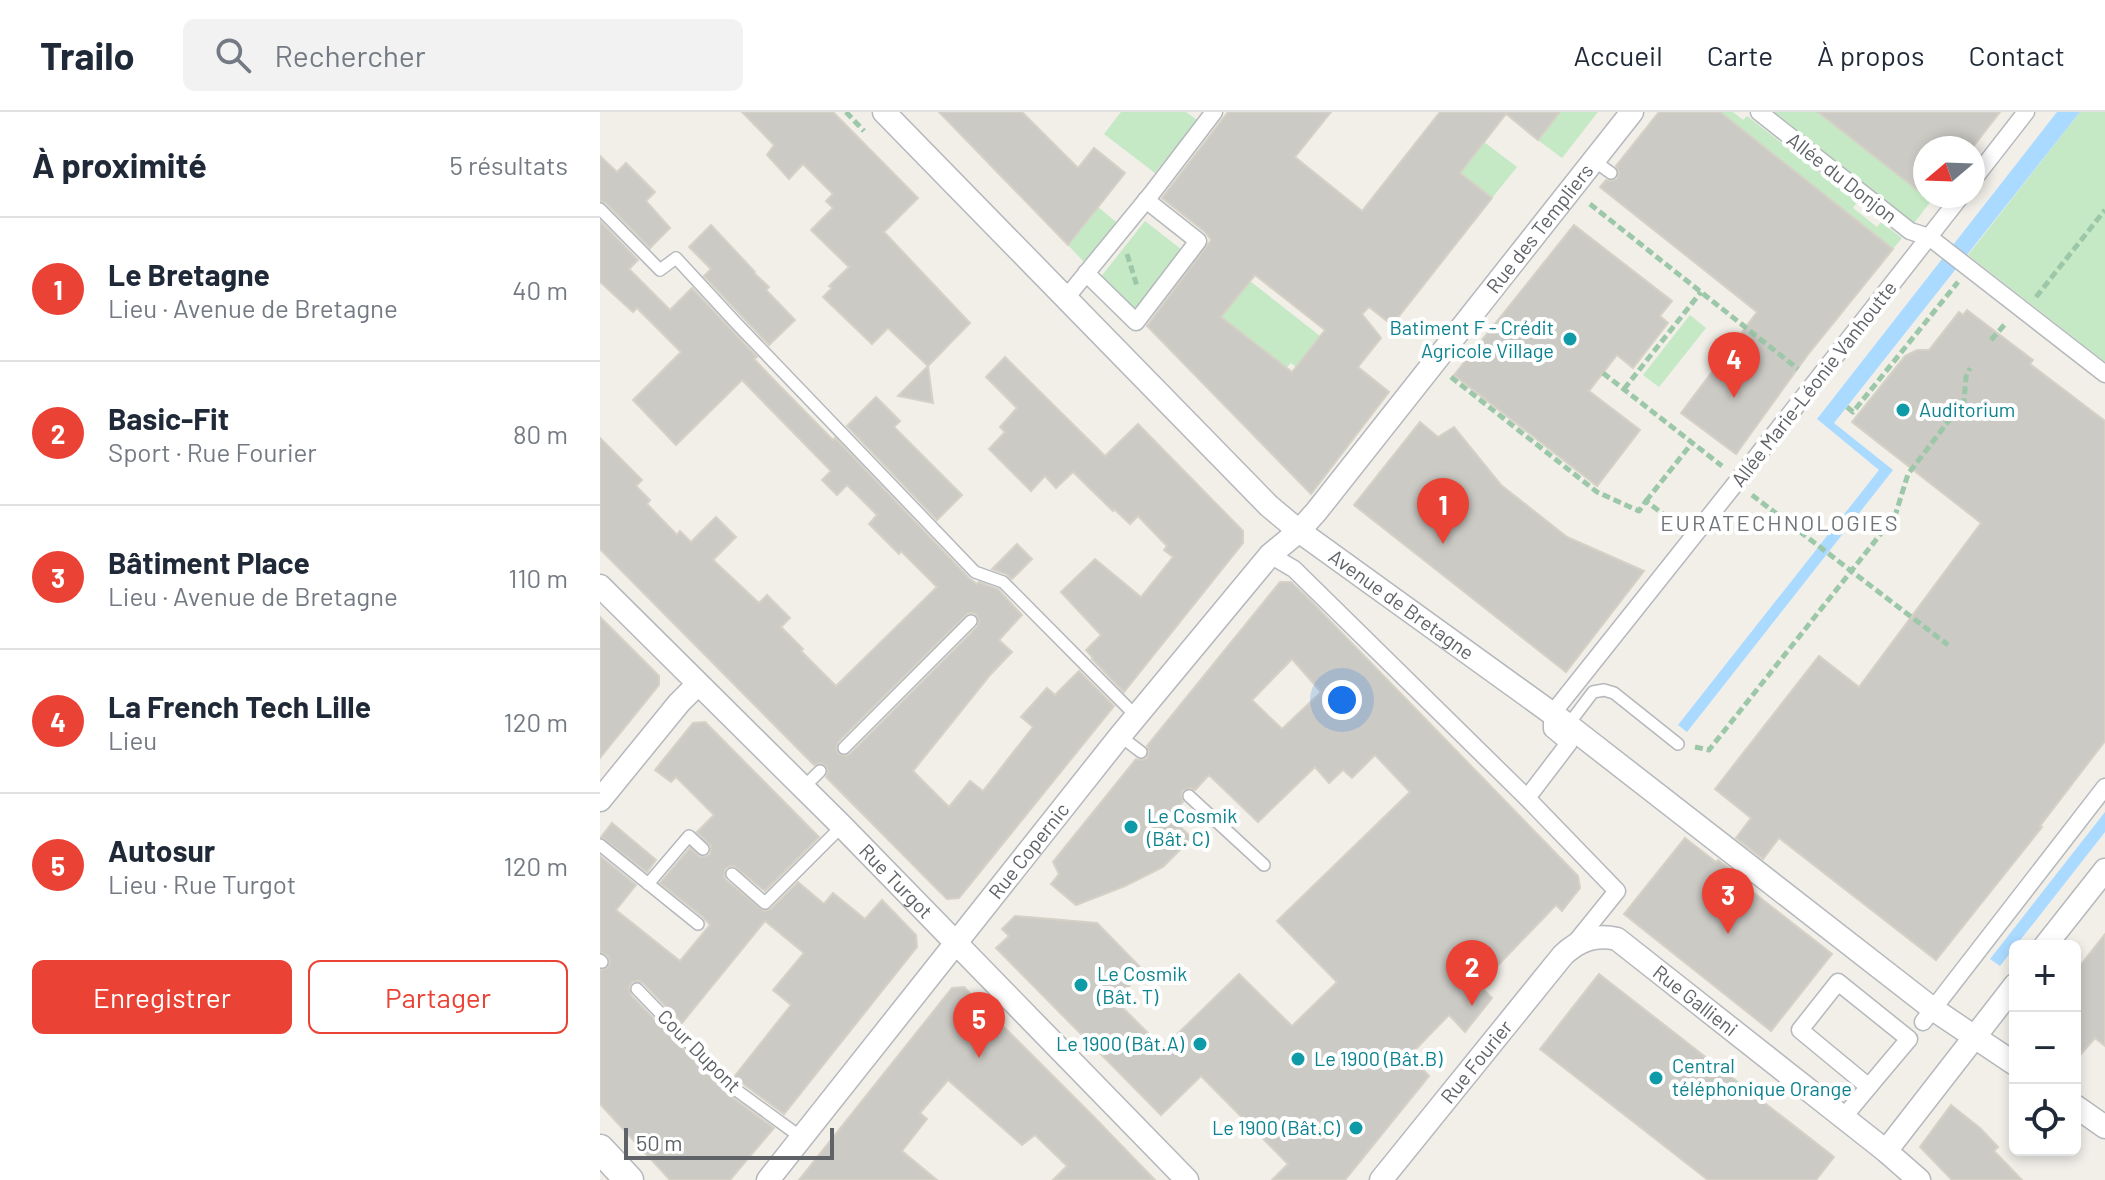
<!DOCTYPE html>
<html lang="fr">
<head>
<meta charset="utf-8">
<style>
  body { margin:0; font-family:Barlow,sans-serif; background:#f2f2f3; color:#1f2937 }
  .controls { position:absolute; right:24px; bottom:24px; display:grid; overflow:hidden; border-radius:12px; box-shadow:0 4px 12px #0003 }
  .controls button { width:72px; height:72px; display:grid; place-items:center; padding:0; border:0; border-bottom:2px solid #e0e1e3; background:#fff; color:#1f2937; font:40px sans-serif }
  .compass { position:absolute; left:1313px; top:24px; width:72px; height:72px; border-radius:50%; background:#fff; box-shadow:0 4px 12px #0003; rotate:251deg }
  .scale { position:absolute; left:24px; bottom:20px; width:210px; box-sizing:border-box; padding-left:8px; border:4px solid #5f6368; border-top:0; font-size:22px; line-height:28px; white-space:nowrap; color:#5f6368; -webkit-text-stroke:6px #fff; paint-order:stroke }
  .you { position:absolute; left:742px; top:588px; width:28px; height:28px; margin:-20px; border:6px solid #fff; border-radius:50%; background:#1a73e8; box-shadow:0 0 0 12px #1a73e833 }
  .badge { display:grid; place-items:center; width:52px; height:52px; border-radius:50%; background:#ea4335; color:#fff; font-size:26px; font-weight:700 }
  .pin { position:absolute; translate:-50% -66px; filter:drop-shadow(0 2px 4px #0008) }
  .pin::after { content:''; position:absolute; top:42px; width:28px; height:24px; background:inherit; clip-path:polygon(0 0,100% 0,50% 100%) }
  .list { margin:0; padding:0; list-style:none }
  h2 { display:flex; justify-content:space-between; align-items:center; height:104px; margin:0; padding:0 32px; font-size:34px }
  h2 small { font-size:26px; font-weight:400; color:#747a83 }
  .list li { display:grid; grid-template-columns:52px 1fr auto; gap:24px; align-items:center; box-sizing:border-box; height:144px; padding:0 32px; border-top:2px solid #e0e1e3 }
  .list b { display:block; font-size:30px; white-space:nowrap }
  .list p { margin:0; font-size:26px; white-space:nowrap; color:#747a83 }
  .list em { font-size:26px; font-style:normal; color:#747a83 }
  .actions { display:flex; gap:16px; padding:24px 32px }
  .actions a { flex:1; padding:18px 0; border:2px solid #ea4335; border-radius:12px; text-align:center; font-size:28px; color:#ea4335 }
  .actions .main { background:#ea4335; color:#fff }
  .icon { flex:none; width:44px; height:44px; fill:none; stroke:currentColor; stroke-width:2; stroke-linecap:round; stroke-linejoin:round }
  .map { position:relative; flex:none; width:1505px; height:1068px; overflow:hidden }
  header { display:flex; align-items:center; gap:48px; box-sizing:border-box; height:112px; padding:0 40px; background:#fff; border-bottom:2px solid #e0e1e3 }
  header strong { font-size:38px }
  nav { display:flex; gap:44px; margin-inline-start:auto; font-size:28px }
  .search { width:560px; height:72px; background:#f2f2f3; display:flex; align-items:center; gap:20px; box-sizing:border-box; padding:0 28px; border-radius:12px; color:#747a83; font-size:30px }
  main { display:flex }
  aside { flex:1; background:#fff }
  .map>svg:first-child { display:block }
  .green { fill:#c5e8c5 }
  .water { fill:#aadaff }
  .building { fill:#cccac5; stroke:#d6d1c6; stroke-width:2; fill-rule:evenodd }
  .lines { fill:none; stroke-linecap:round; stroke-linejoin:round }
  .service-casing { stroke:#b5b8bc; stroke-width:14 }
  .pedestrian-casing { stroke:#b5b8bc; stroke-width:19 }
  .minor-casing { stroke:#b5b8bc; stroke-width:25 }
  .tertiary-casing { stroke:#b5b8bc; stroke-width:31 }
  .path { stroke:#9cc7a9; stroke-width:5; stroke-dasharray:8 4; stroke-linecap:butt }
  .service { stroke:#fff; stroke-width:11 }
  .pedestrian { stroke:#fff; stroke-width:16 }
  .minor { stroke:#fff; stroke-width:22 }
  .tertiary { stroke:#fff; stroke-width:28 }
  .culture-dot { fill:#0f9aa8; stroke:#fff; stroke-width:3 }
  .labels { text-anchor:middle; stroke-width:8; stroke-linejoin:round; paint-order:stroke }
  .street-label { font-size:20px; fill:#5f6368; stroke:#fff }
  .culture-label { font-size:20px; fill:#0d838f; stroke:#fff; text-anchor:start }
  .neighbourhood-label { font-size:22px; letter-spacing:2px; fill:#70757a; stroke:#fff }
</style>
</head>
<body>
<header>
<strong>Trailo</strong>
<div class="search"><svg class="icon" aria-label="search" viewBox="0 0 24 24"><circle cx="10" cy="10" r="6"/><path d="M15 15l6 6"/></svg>Rechercher</div>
<nav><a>Accueil</a><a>Carte</a><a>À propos</a><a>Contact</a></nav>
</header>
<main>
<aside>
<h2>À proximité<small>5 résultats</small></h2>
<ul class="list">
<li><span class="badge">1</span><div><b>Le Bretagne</b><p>Lieu · Avenue de Bretagne</p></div><em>40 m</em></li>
<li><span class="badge">2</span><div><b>Basic-Fit</b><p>Sport · Rue Fourier</p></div><em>80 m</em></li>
<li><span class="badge">3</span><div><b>Bâtiment Place</b><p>Lieu · Avenue de Bretagne</p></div><em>110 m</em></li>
<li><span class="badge">4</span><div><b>La French Tech Lille</b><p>Lieu</p></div><em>120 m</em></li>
<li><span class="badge">5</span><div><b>Autosur</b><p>Lieu · Rue Turgot</p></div><em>120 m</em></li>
</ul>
<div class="actions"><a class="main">Enregistrer</a><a>Partager</a></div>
</aside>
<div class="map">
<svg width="1505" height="1068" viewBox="0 0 1505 1068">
  <rect width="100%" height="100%" fill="#f1efe8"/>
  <g class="green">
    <path d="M521,0H586L597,8L555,61L504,22Z"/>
    <path d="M960,0H998L962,46L938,28Z"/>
    <path d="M1120,0H1133L1143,8L1147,4L1257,90L1253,96L1277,115L1281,110L1302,126L1293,137Z"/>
    <path d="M1167,0H1218L1331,89L1312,114Z"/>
    <path d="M1480,0H1505V250L1368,143Z"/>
    <path d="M884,30L917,55L892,86L860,61Z"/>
    <path d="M498,95L516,110L484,150L468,133Z"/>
    <path d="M545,109L582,138L534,199L500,166Z"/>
    <path d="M650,169L720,224L696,255L691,251L685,257L621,205Z"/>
    <path d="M1090,203L1106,216L1059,275L1043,263Z"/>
  </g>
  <g class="water">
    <path d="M1457,0H1480L1234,311L1293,358L1087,620L1078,613L1279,358L1217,307Z"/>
    <path d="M1505,700V720L1400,854L1390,847Z"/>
  </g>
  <g class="building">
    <path d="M142,0H233L318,86L284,120L370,211L328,254L333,291L298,284L328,254L288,216L272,232L223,185L232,176L229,174L249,155L211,118L233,96L226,89L233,82L203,52L189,67L167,43L174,33Z"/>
    <path d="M339,0H422L478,56L494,36L525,61L468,133Z"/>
    <path d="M628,0H731L695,45L762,99L840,0H960L938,28L906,2L860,61L892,86L792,213L769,195L762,202L781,226L758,255L789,280L711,382L547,214L611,128L605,120L562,86ZM655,163L725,218L692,260L621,205Z"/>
    <path d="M1059,0H1120L1293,137L1209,241L1136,342L1081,301L1157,200L1000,75L1006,68L1011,69L1017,67L1019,61L1016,54Z"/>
    <path d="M1218,0H1400L1372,36H1325V84Z"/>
    <path d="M0,44L17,60L26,51L55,80L46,89L70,116L50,136L6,91L0,89Z"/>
    <path d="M0,109L38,148L29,157L70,198L92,176L157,245L154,247L172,266L233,328L235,326L369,466L377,472L379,470L398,477L422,503L399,528L412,540L390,563L313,659L349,695L370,669L383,679L433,615L421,605L447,576L455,583L479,559L514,594L359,786L347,787L336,776L226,665L228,660L226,654L221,651L214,653L0,437V326L42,368L36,374L50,388L47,392L77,423L80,419L91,430L116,405L136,425L113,448L159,491L167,483L190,506L181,515L203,537L201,539L236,574L337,475L301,439L299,442L269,412L277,403L247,373L237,383L222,368L231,359L142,268L76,333L33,288L81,240L37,196L33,200L0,170ZM368,501H374L377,504L379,510L377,515L250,642L245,644L239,642L236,637L238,630Z"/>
    <path d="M111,113L155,160L154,161L169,175L166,178L195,208L169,233L104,164L111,157L89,135Z"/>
    <path d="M974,113L1072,189L1060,204L1068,211L1033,256L1017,243L989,279L1040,318L997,374L854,263Z"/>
    <path d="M1367,198L1433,248L1430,252L1505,309V629L1440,714L1442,715L1336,848L1179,726L1163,747L1136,726L1151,706L1115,677L1219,544L1259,575L1381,411L1252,310L1305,244L1317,238H1329L1359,200L1363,203Z"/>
    <path d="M405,245L505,344L538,312L643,419V431L524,580L492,547L493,546L486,538L501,523L461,480L495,447L541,485L573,445L564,438L567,434L538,404L530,412L514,397L513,399L473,360L456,376L445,364L431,379L389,337L405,320L400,315L417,296L386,265Z"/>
    <path d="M276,285L300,309L294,315L362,383L337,408L247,314Z"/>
    <path d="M820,310L838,325L854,315L901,373L967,425L1044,459L966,560L754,393Z"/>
    <path d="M417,432L432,447L412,467L406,462L392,457Z"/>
    <path d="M680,470H691L709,487L978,764L980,776L962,799L956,793L879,873L892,886L865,920L849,903L810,943L829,964L745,1068H672L688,1052L601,964L561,1003L396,836L409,824L402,817L415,804L497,811L544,859L515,888L563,936L639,862L692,914L737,870L677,809L810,680L775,643L752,666L743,658L729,671L715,655L658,710L609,663L595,678L590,676L583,678L581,683L583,690L569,704L592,726L563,755L525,774L476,793L451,772L459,762L453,750L536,647L541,648L547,646L549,640L547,634ZM692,547L721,580L682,617L652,588Z"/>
    <path d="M0,505L59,564V573L0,646Z"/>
    <path d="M105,610L219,725L165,779L134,754H130L125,757L124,764L126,768L164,799L171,797L198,770L224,792L233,781L265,807L282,788L316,823L317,835L184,1002L134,965L191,893L173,878L204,841L165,809L82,911L43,871L39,869L32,870L29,875L31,883L126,981L174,1016L130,1068H70L0,992V858L7,856L10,851L8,844L0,840V744L36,773L16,798L80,849L110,813L103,805L60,771L90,736L100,745H105L110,742L111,734L97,720L114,703L76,665L71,670L55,658L93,611Z"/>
    <path d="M12,711L56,748L47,760L1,725Z"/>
    <path d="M1085,726L1116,750L1118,748L1147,770L1144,773L1232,842L1171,919L1024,802Z"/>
    <path d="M1505,822V934L1495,926L1475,949V860Z"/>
    <path d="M999,862L1234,1045L1216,1068H1108L940,937Z"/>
    <path d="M364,875L495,1006L555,1068H453L467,1054L435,1023L422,1033L348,968L320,1001L327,1007L302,1039L337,1068H199L352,876Z"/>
    <path d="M1351,993L1380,1016L1398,1035L1394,1039L1422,1068H1352L1320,1035Z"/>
  </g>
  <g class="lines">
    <defs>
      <g id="service">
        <path d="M993,48L1011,61"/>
        <path d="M0,97L60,158L76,146L137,212L375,460L403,470L537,605"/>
        <path d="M968,613L993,580L1004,578L1014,581L1078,632"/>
        <path d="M520,624L541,640"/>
        <path d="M244,636L371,509"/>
        <path d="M203,676L220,659"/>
        <path d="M589,684L664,753"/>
        <path d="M0,733L98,812"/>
        <path d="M132,762L165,791L242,714"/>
        <path d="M48,772L89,724L103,737"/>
        <path d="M0,848L2,850"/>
        <path d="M37,877L132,975L202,1026"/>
      </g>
      <g id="pedestrian">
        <path d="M1159,0L1310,119L1329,125L1505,262"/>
        <path d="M1373,68L1426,0"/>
        <path d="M486,161L536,210L598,129L546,88"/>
        <path d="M466,186L552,81L614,0"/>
        <path d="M670,443L694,457L927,686L1017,779L975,831"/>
        <path d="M927,686L969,631L952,617V602L1139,367L1361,84"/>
        <path d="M1323,910L1505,675"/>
        <path d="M1243,1006C1265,979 1287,953 1309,927L1238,870L1200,918L1269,975"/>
      </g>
      <g id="minor">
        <path id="s1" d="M284,0L669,394L699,419L968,613L1333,897L1415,952"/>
        <path id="s2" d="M0,474L242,714L587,1068"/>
        <path d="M0,688L79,591L98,572"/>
        <path d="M1445,834L1505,758"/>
        <path d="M1475,994L1505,1015"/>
        <path d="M1286,1039L1415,873"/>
        <path id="s3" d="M168,1068L520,624L670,443L699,419L716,400L1032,0"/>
        <path id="s4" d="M781,1068L963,843C979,828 995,822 1017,827L1286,1039L1319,1068"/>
      </g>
      <path id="tertiary" d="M0,1037L29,1068"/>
    </defs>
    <use href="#service" class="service-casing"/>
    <use href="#pedestrian" class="pedestrian-casing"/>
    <use href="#minor" class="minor-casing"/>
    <use href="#tertiary" class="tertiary-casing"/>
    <g class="path">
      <path d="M246,0L264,19"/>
      <path d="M990,92L1198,257"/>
      <path d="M527,142L537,174"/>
      <path d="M1436,185L1505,98"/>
      <path d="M1391,228L1406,211"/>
      <path d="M1003,261L1122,354"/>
      <path d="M851,265L997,380L1039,399L1046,389L1076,412"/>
      <path d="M1024,277L1101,180"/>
      <path d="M1247,295L1253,300L1358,170"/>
      <path d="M1152,383L1348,533"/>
      <path d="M1046,389L1092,331"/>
      <path d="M1095,635L1109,638L1295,404L1308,362L1364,289L1366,265L1370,256"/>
    </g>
    <use href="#service" class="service"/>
    <use href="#pedestrian" class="pedestrian"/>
    <use href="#minor" class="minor"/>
    <use href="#tertiary" class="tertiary"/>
  </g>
  <g class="culture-dot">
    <circle cx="970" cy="227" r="8"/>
    <circle cx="1303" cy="298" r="8"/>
    <circle cx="531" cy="715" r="8"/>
    <circle cx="481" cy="873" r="8"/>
    <circle cx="600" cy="932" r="8"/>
    <circle cx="698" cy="947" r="8"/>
    <circle cx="1056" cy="966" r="8"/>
    <circle cx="756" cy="1016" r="8"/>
  </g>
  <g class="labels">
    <g class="street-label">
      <text transform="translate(1242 66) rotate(38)" y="7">Allée du Donjon</text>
      <text dy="7" stroke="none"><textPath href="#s3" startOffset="1226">Rue des Templiers</textPath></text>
      <text transform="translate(1214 272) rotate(-52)" y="7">Allée Marie-Léonie Vanhoutte</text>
      <text dy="7" stroke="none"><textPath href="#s1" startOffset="716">Avenue de Bretagne</textPath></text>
      <text dy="7" stroke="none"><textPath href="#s3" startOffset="420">Rue Copernic</textPath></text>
      <text dy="7" stroke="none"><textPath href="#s2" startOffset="418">Rue Turgot</textPath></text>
      <text dy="7" stroke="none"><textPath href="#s4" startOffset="448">Rue Gallieni</textPath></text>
      <text transform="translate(99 939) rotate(45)" y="7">Cour Dupont</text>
      <text dy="7" stroke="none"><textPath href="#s4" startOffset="152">Rue Fourier</textPath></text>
    </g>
    <g class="culture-label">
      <text x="954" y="223" text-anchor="end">Batiment F - Crédit<tspan x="954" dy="23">Agricole Village</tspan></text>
      <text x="1319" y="305">Auditorium</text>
      <text x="547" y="711">Le Cosmik<tspan x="547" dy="23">(Bât. C)</tspan></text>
      <text x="497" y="869">Le Cosmik<tspan x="497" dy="23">(Bât. T)</tspan></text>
      <text x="584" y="939" text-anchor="end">Le 1900 (Bât.A)</text>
      <text x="714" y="954">Le 1900 (Bât.B)</text>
      <text x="1072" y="961">Central<tspan x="1072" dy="23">téléphonique Orange</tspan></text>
      <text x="740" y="1023" text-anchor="end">Le 1900 (Bât.C)</text>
    </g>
    <g class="neighbourhood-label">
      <text x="1180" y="419">EURATECHNOLOGIES</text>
    </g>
  </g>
</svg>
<div class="controls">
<button>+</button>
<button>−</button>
<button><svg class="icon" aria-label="locate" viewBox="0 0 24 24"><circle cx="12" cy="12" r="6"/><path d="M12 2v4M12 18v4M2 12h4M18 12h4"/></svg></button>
</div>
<svg class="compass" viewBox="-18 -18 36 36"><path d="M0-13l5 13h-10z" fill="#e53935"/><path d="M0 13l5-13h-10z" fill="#747a83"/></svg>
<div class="scale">50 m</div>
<div class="you"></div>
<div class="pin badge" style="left:843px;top:432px">1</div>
<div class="pin badge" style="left:872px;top:894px">2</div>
<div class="pin badge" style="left:1128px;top:822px">3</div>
<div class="pin badge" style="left:1134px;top:286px">4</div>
<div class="pin badge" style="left:379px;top:946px">5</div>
</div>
</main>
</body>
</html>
